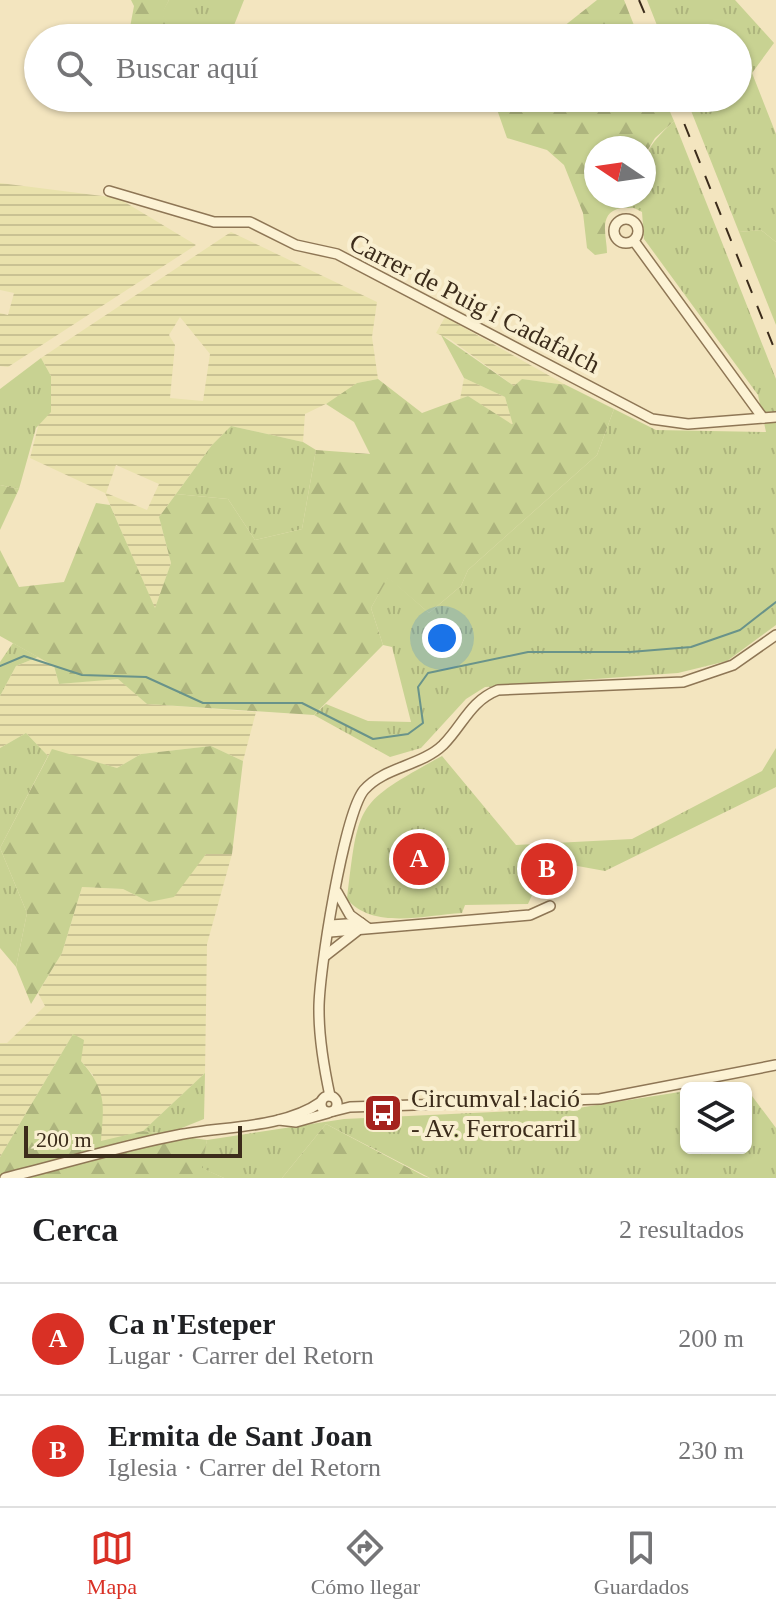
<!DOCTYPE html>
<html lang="es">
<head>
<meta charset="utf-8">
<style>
  body { margin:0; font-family:"Times New Roman",serif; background:#f6f6f6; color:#202124 }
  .controls { position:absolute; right:24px; bottom:24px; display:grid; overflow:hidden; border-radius:12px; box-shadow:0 2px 6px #0004 }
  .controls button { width:72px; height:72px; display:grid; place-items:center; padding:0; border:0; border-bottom:2px solid #e0e0e0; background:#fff; color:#202124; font:40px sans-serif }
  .compass { position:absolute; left:584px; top:136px; width:72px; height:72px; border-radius:50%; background:#fff; box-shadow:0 2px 6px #0004; rotate:283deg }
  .scale { position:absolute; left:24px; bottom:20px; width:218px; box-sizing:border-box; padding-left:8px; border:4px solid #3c2c1b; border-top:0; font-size:22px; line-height:28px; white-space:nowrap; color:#3c2c1b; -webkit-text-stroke:6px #f9efd0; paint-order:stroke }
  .you { position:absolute; left:442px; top:638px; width:28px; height:28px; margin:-20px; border:6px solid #fff; border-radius:50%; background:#1a73e8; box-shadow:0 0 0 12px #1a73e833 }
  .badge { display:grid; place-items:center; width:52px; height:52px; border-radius:50%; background:#d93025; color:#fff; font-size:26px; font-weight:700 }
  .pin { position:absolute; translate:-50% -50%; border:4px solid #fff; box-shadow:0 2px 8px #0006 }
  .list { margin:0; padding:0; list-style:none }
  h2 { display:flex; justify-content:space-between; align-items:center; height:104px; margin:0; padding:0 32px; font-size:34px }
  h2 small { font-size:26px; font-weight:400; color:#757577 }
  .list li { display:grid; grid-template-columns:52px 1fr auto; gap:24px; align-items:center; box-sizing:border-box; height:112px; padding:0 32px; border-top:2px solid #e0e0e0 }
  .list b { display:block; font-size:30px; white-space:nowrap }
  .list p { margin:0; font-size:26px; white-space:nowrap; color:#757577 }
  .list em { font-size:26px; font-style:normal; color:#757577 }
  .icon { flex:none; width:44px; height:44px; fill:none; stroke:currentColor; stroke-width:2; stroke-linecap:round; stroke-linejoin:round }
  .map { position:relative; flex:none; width:776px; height:1178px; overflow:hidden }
  .search { position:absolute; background:#fff; box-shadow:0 2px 6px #0004; left:24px; right:24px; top:24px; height:88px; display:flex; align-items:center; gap:20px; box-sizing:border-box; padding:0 28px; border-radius:44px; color:#757577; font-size:30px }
  .sheet { height:328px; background:#fff }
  nav { display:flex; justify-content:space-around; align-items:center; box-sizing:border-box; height:112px; border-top:2px solid #e0e0e0; background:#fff; font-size:22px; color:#757577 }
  nav a { display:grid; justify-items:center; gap:4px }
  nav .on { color:#d93025 }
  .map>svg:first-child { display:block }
  .farmland { fill:url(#farmland-rules); fill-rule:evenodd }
  .grass { fill:url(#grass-tufts) }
  .forest { fill:url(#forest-firs) }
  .garden { fill:#c8d292 }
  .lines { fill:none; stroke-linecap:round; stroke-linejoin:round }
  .stream { stroke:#69938a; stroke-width:2 }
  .minor-casing { stroke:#8e7655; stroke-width:12 }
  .minor { stroke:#fcf2d4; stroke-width:9 }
  .rail { stroke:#3c2c1b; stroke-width:2; stroke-dasharray:14 14; stroke-linecap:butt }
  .labels { text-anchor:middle; stroke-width:8; stroke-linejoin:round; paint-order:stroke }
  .street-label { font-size:26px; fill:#3c2c1b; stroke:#f9efd0 }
  .poi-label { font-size:26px; fill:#3c2c1b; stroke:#f9efd0; text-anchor:start }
</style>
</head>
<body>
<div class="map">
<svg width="776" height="1178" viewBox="0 0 776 1178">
  <defs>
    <pattern id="farmland-rules" width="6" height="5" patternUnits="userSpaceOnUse" patternTransform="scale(2)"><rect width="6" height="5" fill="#e9e2ac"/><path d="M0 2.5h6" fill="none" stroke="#c9c293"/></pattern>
    <pattern id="grass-tufts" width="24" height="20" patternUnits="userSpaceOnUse" patternTransform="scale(2)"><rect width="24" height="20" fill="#c8d292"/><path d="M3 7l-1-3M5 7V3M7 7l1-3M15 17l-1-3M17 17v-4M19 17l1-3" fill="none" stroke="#adb47d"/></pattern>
    <pattern id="forest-firs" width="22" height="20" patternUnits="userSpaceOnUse" patternTransform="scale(2)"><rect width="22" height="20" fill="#c8d292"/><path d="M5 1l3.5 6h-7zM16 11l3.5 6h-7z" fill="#adb47d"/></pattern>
  </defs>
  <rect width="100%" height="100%" fill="#f3e5bf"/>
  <g class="farmland">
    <path d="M0,183L118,198L196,245L8,367L0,366V313L8,315L14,293L0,290Z"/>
    <path d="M231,232L377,302L372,337L378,379L357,383L336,399L305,414L303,442L231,426L212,445L159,517L171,563L155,609L105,493L30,458L51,376L41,358ZM180,317L210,354L203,401L170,398L175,345L169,335ZM116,465L159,484L147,510L106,493Z"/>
    <path d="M445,317L566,385L522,379L514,386L451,340L436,333Z"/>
    <path d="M464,378L505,397L514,426L468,396L460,399Z"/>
    <path d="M38,657L54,666L59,684L118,678L147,704L256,712L243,761L211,746L141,754L117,768L52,750L48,756L26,733L0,748V696L16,666Z"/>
    <path d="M206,854H232L207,944L205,1073L143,1131L101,1142L93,1075L81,1061L73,1034L0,1157V1043H7L45,1006L38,993L62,953L82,887L123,889L149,902Z"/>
  </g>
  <g class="grass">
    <path d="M169,0H244L229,38H180L161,14Z"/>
    <path d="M647,0H735L774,43L752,73L776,134V242L761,230L739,232L686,98H738V38H662Z"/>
    <path d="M674,121L776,379V625L727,661L678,673L485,687L466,699L421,748L390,757L314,715L326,704L368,721L411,722L392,647L383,645L371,608L388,577L429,613L461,586L468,570L597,455L614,409L656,430L766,432L758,395L644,239L642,212L634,208H621L624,196H644C644,155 643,150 674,121Z"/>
    <path d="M41,358L51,376V412L36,428L19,489L0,485V389Z"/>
    <path d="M231,426L303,442L316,450L302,529L255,540L228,499L176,494L212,445Z"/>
    <path d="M13,643L38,657L16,666L0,696V662Z"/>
    <path d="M26,733L48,756L0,848L27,913L16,967L0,948V748Z"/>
    <path d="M776,748V787L605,871L561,863L563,881L537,884L528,904L465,905L462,913C425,915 373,930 347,899C359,802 355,804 442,756L516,845L632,839L762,771Z"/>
    <path d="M205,1073L204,1119L167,1134L143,1131Z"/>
    <path d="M746,1088L776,1128V1178H430L326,1124L282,1178H224L201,1168L207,1140L344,1119L578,1108L686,1091V1148H746Z"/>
  </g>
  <g class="forest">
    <path d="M131,0H169L162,14L180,38H128L134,6Z"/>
    <path d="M597,0H624L639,38H549Z"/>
    <path d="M493,98H664L674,121L655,138L644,156V148H596V196H624L621,208C597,213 607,236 607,253L595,255L587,248L583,213L564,165L547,150L507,138Z"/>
    <path d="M441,335L514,386L522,379L566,385L614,409L597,455L468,570L461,586L429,613L388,578L371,608L383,645L314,715L147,704L118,679L59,684L54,666L0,636V550L19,587L64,582L96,503L110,505L155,608L171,563L159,517L176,494L228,499L255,540L302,529L316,450L370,454L354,422L326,404L357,383L378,379L422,413L468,396L513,425L505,397L464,378Z"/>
    <path d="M0,485L19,489L0,530Z"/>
    <path d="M211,746L243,761L232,854H206L174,897L149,902L123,889L82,887L62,953L31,1004L16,967L27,913L0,848L52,749L117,768L141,754Z"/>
    <path d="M73,1034L84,1040L81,1061C107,1091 104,1104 101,1141L143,1131L207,1140L202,1168L224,1178H0V1157Z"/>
    <path d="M326,1124L424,1176L430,1178H282Z"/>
  </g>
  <path class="garden" d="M761,230L776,242V325L739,232Z"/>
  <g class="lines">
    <path class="stream" d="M0,666L24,656L82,675L146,677L203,703H302L373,739L408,734L423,723L418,687L428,673L528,652H630L691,647L740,630L776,602"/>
    <defs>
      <g id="minor">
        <path d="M109,191L214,222H250L296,245L337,254L652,419L688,424L776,417"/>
        <circle cx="626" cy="231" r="12"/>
        <path d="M634,241L763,418"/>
        <path d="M337,892L350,915L368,928"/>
        <path d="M331,925L361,923"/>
        <path d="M330,932L530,915L550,906"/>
        <path d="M325,956L357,931"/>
        <circle cx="329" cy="1104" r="8"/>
        <path d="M330,1096C324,1068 319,1039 319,1011C318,975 344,814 364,790C384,767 421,766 443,745C463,725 470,701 498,690L683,682L733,665L776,635"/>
        <path d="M334,1111L350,1107L600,1099L776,1065"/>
        <path d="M279,1120L296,1122L328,1113"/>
        <path d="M5,1178C63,1164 120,1146 178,1135C222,1126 283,1129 321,1102"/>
      </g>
    </defs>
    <use href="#minor" class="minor-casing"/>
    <use href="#minor" class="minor"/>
    <g class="rail">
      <path d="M639,0L655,38"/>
      <path d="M674,98L776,353"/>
    </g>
  </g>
  <defs>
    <symbol id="bus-square" viewBox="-11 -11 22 22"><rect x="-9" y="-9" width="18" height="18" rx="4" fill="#a4231e" stroke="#f9efd0"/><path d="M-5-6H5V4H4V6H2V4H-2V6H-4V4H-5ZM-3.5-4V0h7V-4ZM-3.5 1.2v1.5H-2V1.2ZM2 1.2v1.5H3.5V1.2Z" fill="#fff"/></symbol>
  </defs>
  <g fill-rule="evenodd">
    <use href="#bus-square" x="361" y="1091" width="44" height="44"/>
  </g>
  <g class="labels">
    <g class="street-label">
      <text transform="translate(475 303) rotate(27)" y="9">Carrer de Puig i Cadafalch</text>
    </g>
    <g class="poi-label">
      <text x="411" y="1107">Circumval·lació<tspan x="411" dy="30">- Av. Ferrocarril</tspan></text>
    </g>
  </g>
</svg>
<div class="controls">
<button><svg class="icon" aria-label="layers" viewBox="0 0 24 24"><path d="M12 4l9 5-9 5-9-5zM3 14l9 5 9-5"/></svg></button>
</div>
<svg class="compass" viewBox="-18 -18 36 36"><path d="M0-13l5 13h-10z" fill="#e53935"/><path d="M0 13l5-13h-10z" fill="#757577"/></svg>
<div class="scale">200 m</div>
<div class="you"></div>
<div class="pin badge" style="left:419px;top:859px">A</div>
<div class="pin badge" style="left:547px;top:869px">B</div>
<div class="search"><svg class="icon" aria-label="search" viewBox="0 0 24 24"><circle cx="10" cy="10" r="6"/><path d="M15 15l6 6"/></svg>Buscar aquí</div>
</div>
<section class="sheet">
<h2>Cerca<small>2 resultados</small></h2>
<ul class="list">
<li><span class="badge">A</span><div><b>Ca n'Esteper</b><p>Lugar · Carrer del Retorn</p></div><em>200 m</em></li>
<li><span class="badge">B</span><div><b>Ermita de Sant Joan</b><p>Iglesia · Carrer del Retorn</p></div><em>230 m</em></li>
</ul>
</section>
<nav>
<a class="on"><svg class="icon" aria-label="map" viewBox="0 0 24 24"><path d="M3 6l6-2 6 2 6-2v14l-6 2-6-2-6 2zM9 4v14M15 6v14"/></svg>Mapa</a>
<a><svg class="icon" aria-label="directions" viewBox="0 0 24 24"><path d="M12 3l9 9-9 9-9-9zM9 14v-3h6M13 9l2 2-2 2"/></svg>Cómo llegar</a>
<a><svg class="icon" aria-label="saved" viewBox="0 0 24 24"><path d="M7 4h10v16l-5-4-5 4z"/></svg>Guardados</a>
</nav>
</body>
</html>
